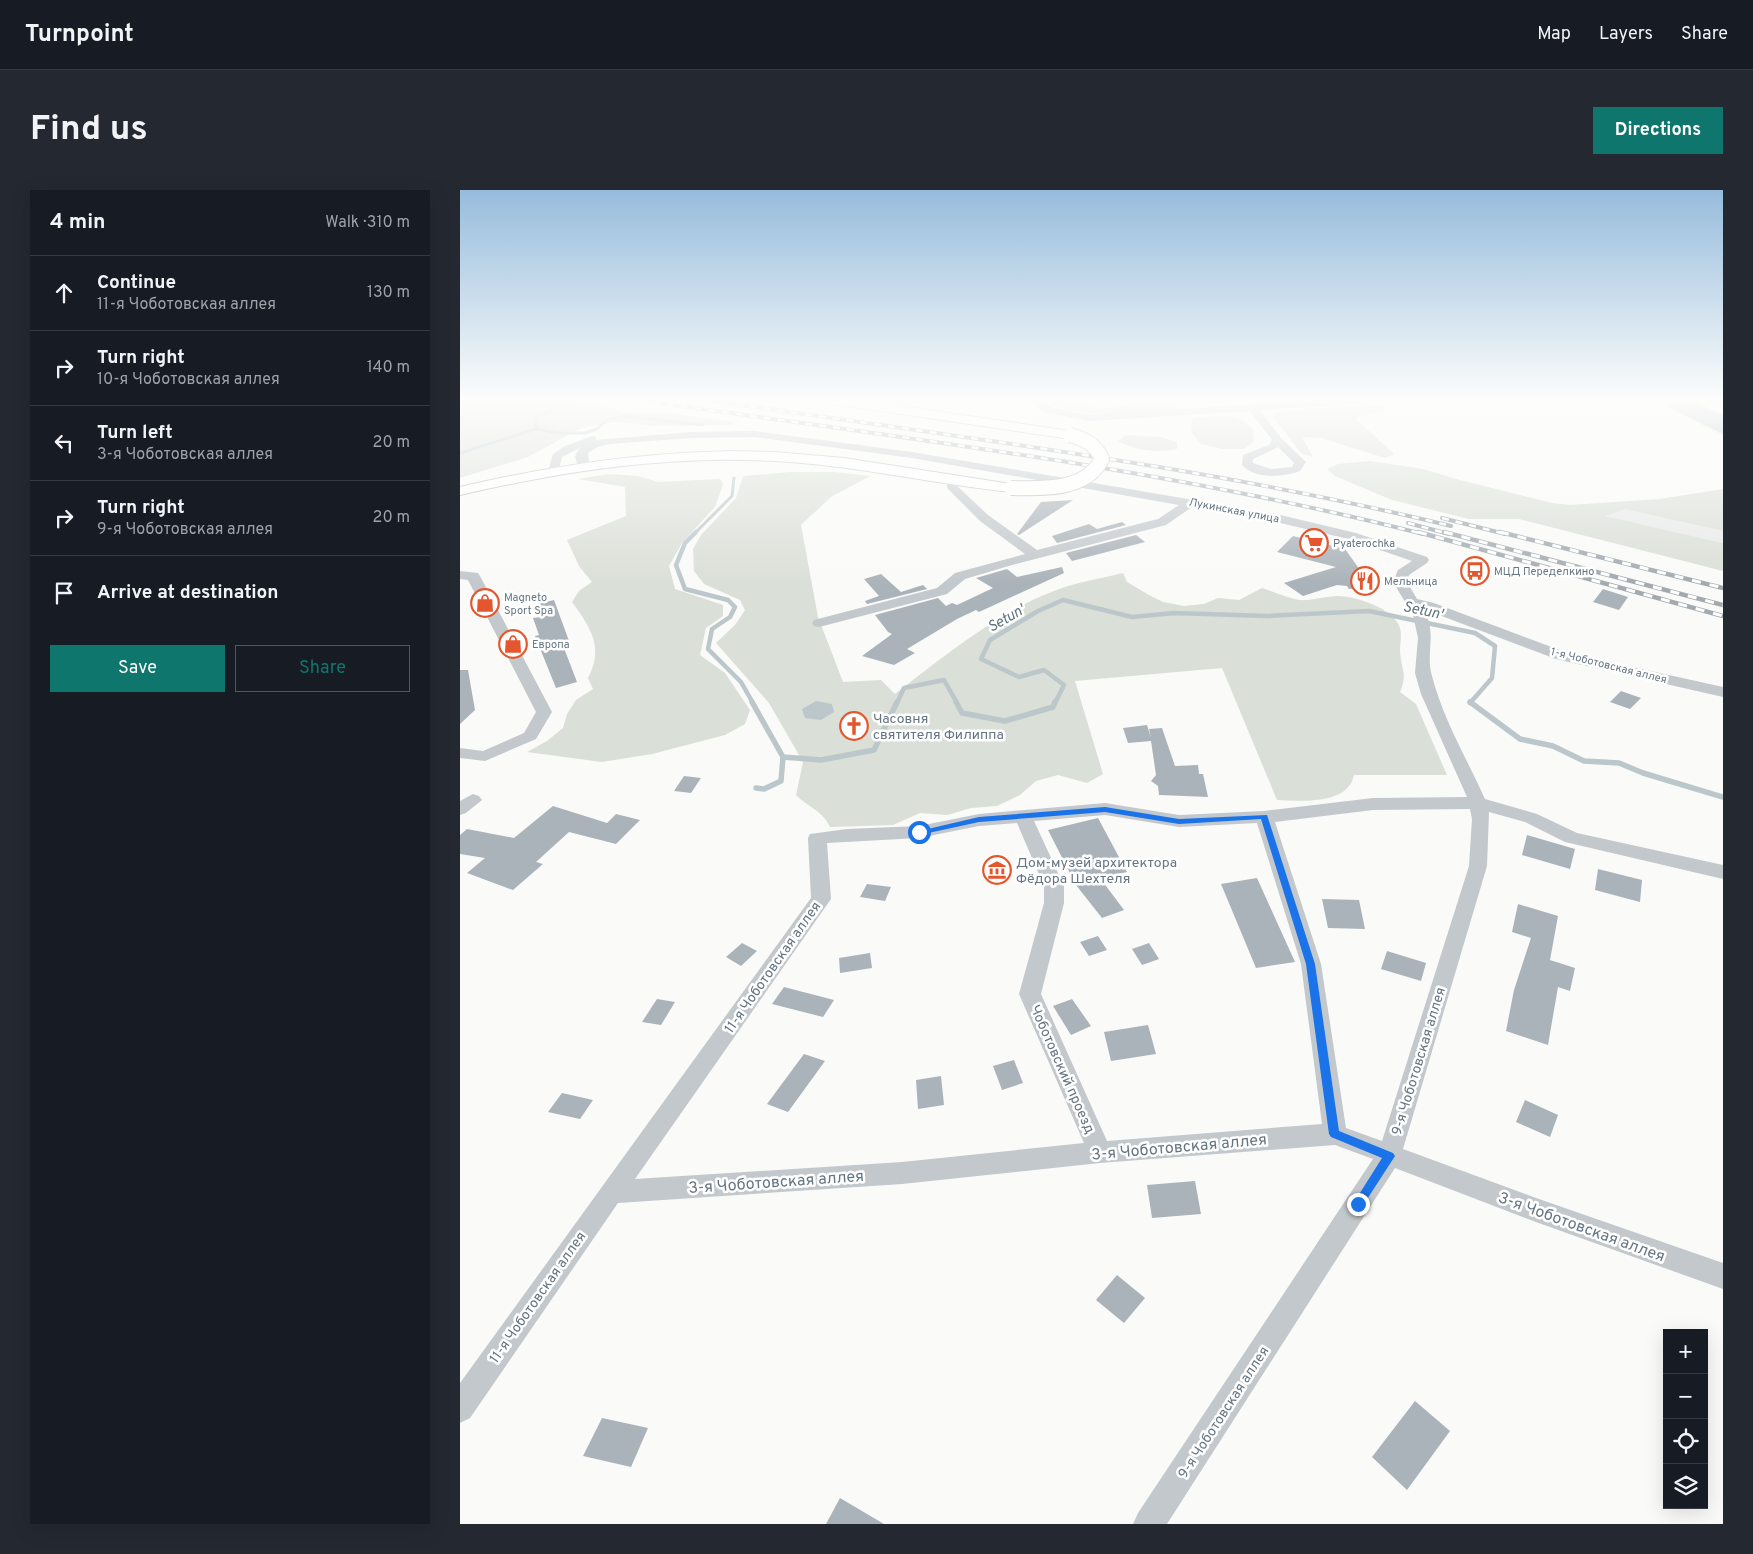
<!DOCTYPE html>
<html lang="en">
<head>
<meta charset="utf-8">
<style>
  body { margin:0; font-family:Overpass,sans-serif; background:#242831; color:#f1f3f6 }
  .controls { position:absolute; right:15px; bottom:15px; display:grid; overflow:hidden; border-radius:0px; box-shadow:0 5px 20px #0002 }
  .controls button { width:45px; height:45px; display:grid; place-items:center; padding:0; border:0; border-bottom:1px solid #363941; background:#171b24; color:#f1f3f6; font:25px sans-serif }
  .stop { position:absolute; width:15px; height:15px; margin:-11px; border:4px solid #1a73e8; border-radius:50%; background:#fff }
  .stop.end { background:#1a73e8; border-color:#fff; box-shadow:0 1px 5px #0008 }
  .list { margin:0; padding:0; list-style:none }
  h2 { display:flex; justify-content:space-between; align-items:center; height:65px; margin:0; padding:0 20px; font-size:21px }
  h2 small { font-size:16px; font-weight:400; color:#9ea1a6 }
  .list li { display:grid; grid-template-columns:32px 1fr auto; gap:15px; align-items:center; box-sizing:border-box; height:75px; padding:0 20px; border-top:1px solid #363941 }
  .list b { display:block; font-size:19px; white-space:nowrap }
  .list p { margin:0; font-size:16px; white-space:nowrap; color:#9ea1a6 }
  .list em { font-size:16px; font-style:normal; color:#9ea1a6 }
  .actions { display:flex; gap:10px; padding:15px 20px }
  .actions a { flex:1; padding:11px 0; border:1px solid #0f766e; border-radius:0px; text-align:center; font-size:18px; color:#0f766e }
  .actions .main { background:#0f766e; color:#fff }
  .icon { flex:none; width:28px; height:28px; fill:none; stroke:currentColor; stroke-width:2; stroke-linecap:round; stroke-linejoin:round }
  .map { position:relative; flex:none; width:1263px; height:1334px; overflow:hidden; border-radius:0px }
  header { display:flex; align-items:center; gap:30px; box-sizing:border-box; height:70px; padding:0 25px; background:#171b24; border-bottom:1px solid #363941 }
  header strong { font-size:24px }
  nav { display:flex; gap:28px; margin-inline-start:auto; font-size:18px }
  .intro { display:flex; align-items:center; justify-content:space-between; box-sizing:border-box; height:120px; padding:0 30px }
  h1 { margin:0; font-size:35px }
  .button { padding:12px 22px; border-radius:0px; background:#0f766e; color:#fff; font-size:18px; font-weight:700 }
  main { display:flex; gap:30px; padding:0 30px }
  aside { flex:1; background:#171b24; border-radius:0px; box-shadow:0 5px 20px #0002 }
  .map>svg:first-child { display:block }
  .built { fill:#e8e9e9 }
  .green { fill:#dadfd7 }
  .water { fill:#bbc7cb }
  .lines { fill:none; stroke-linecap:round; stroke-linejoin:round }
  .stream-far2 { stroke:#bbc7cb; stroke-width:3 }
  .stream-far1 { stroke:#bbc7cb; stroke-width:4.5 }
  .stream { stroke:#bbc7cb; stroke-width:5.5 }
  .building { fill:#aab3b9 }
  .major-casing { stroke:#b5babe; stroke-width:2 }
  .minor { fill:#c3c8cc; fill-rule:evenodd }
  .major { fill:#fff; fill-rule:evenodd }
  .rail-far1-casing { stroke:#a2aab0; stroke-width:4 }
  .rail-casing { stroke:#a2aab0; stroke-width:4.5 }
  .rail-far1 { stroke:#fff; stroke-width:2.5; stroke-dasharray:7; stroke-linecap:butt }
  .rail { stroke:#fff; stroke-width:3; stroke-dasharray:9; stroke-linecap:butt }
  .major-bridge-casing { stroke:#b5babe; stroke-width:16; stroke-linecap:butt }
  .major-bridge { stroke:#fff; stroke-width:14 }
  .route { fill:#1a73e8 }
  .labels { text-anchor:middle; stroke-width:5; stroke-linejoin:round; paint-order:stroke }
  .far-street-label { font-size:11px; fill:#657683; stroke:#fff }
  .far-poi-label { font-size:11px; fill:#657683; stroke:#fff; text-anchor:start }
  .poi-label { font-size:14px; fill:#657683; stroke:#fff; text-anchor:start }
  .street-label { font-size:14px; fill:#657683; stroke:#fff }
  .water-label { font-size:15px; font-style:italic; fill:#60757c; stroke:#fff }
  .near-street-label { font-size:16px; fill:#657683; stroke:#fff }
</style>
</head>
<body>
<header>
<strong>Turnpoint</strong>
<nav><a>Map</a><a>Layers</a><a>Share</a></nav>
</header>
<div class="intro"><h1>Find us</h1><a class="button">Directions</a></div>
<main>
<aside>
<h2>4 min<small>Walk · 310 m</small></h2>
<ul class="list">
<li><svg class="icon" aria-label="ahead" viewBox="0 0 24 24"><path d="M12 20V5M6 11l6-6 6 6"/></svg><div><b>Continue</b><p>11-я Чоботовская аллея</p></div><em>130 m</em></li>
<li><svg class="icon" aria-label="right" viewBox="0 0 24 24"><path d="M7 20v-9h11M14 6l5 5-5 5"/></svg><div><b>Turn right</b><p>10-я Чоботовская аллея</p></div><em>140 m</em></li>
<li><svg class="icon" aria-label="left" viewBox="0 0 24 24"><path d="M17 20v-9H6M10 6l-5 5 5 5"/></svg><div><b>Turn left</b><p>3-я Чоботовская аллея</p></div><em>20 m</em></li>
<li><svg class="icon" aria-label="right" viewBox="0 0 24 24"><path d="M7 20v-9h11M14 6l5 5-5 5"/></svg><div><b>Turn right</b><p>9-я Чоботовская аллея</p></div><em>20 m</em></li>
<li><svg class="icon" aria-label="arrive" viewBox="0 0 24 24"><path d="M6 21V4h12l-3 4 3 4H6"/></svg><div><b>Arrive at destination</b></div></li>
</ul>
<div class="actions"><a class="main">Save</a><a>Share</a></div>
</aside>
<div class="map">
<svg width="1263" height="1334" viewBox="0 0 1263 1334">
  <rect width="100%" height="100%" fill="#fafaf8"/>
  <g class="built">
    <path d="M1187,208H1230L1263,223V246Z"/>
    <path d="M1166,318L1263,341V353L1144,326Z"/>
  </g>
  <g class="green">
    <path d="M0,208H94L133,213L160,222L216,224L275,232L271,235L192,236L157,232L123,237L68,267L0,288Z"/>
    <path d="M599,208C614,213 633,219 648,218C673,216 693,208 717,215L719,219C676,222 625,232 586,211Z"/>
    <path d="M916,215L926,216L925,220L895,228L934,264L925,268L861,248L842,247L853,267L841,263L813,227L818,221Z"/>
    <path d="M767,226L783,230L793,239L794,251L784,259H763L741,254L731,242L732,229L736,227Z"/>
    <path d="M665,245L701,247L717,252V259C696,263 677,261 658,251Z"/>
    <path d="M910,271L963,279L996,289L1092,313L1110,315L1200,309L1263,299V341L1166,319L1145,326L1263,353V381L1059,329H1009L932,310L875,286L867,279L878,274Z"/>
    <path d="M330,282H374L410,286L371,307L341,335L358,427L383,492L421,490L435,504C479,470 537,423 589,403C612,393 639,389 663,383L667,392L689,405L703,412L724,416L744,414L758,408L779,410L802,398C814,402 827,408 839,410C853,411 865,406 878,406C897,407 934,418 940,438C942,446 940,453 940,461C941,479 948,484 940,502L956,514L987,585H894C893,588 892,594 889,596C876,614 836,611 817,610L762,478L615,491L643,584L627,593L598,585L576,591L560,605L537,616L511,618L487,625L460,623L433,635L370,637C362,620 349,618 336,605L343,572L309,513L256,453L275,435L285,420L280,410L244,394L234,381L233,359L241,345L276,308L283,286Z"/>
    <path d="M149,284L178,286L198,292L260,289L263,294L255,317L222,353L209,376L215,399L263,415V426L246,438L240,465L265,483L290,520L285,534L265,545L192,564L142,572L67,562L87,551L103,538L107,524L116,510L133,499L128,488C144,457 131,438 112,412L119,401L132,392L119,376L107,350L166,326L165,297L118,289Z"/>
  </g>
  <path class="water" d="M356,511L372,514L374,522L361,530L345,528L342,519Z"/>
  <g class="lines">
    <g class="stream-far2">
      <path d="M38,208L61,216L103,214L76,228V239L98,243H125L137,239L148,229L162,226L243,235"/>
      <path d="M0,263L76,239"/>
      <path d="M234,344L272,306L274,288"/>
    </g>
    <g class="stream-far1">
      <path d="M236,342L225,353L216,375L225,399L268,410L275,417L270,427L252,439L248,459L281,492L293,513"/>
      <path d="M437,513L444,498L484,490L497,513"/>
      <path d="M595,513L604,495L584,480L559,487L521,469L530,450L578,421L603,410L672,427L714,423L807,426L909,421L1015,443L1035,456L1032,488L1010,513"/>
    </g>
    <g class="stream">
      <path d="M292,512L323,567L361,570L414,560L437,512"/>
      <path d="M496,512L502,523L545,531L593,517L595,512"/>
      <path d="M1010,512L1060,549L1093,556L1124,571L1159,573L1183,583L1263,607"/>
      <path d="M296,598L304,599L321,591L323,567"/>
    </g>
  </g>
  <g class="building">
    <path d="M1231,211L1263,225V244L1205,215Z"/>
    <path d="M613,310L559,345L557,344L581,312Z"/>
    <path d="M662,332L666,335L597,353L592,346L629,334L637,339Z"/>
    <path d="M676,345L685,352L612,371L606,363Z"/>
    <path d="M833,346L885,359L900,380L905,379L918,396L889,399L887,396L877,395L843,406L824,393L876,377L817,362Z"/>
    <path d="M602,377L604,383L519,422L516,420L497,429L447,459L455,463L434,475L402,466L432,444L428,442L415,425L478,408L486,416L492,413L497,415L533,398L516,388L547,379L557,387Z"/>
    <path d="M421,384L441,402L463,395L467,399L407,414L405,411L419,406L404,389Z"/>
    <path d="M1143,399L1168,407L1159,420L1133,412Z"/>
    <path d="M94,410L109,451L102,453L117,492L96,498L75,446L79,445L73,428L81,427L77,414Z"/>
    <path d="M0,480H8L15,520L0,534Z"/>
    <path d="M1161,501L1181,508L1170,519L1150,512Z"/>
    <path d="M687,535L691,548L689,539L702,538L715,576L738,575L739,584H743L748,607L699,605L698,596L691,591L696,585L691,551L668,553L663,538Z"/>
    <path d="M224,586L241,588L231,603L214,601Z"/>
    <path d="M93,616L147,633L156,624L180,630L156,654L109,642L76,672L83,674L53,700L7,683L25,668L0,664V645L7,639L54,648Z"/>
    <path d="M638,628L667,682L640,688L664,720L642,728L616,695L588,640Z"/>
    <path d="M1067,645L1115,659L1110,679L1062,665Z"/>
    <path d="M1138,679L1182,690L1180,712L1135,700Z"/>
    <path d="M797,688L835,772L796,778L761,694Z"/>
    <path d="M407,694L431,697L425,711L400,707Z"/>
    <path d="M862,709L899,710L905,739L868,738Z"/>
    <path d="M1058,714L1098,726L1090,770L1115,778L1110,801L1098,797L1088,855L1046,841L1054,800L1071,748L1052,742Z"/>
    <path d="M638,746L647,760L629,766L620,752Z"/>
    <path d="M282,753L297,761L281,776L266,767Z"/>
    <path d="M689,753L699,769L682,775L672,759Z"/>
    <path d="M927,761L966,773L961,791L921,779Z"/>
    <path d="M410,763L412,778L380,783L379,768Z"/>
    <path d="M324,797L374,810L363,827L312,814Z"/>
    <path d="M197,809L215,812L201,835L182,832Z"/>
    <path d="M612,809L631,836L611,845L593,816Z"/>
    <path d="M688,835L696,864L651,871L644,842Z"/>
    <path d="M344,864L365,871L328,922L307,914Z"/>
    <path d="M554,870L563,893L542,900L533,876Z"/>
    <path d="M481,886L484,915L458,919L456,890Z"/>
    <path d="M102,903L133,910L120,929L88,922Z"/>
    <path d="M1065,910L1098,925L1090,947L1056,932Z"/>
    <path d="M735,991L741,1024L692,1028L687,995Z"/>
    <path d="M657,1085L685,1108L664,1133L636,1110Z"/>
    <path d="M955,1211L990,1241L947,1300L912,1267Z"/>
    <path d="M142,1228L188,1238L171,1277L123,1266Z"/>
    <path d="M380,1308L424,1334H366Z"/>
  </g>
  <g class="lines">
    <defs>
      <g id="major">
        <path d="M354,208H387L610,241L617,245L610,249L360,212Z"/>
        <path d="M270,261L315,262L384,268L551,294L558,298L551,302C472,294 394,275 315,271C208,265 103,281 0,305V297C89,276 178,263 270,261Z"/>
      </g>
    </defs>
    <use href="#major" class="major-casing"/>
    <g class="minor">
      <path d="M562,208H575L594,218L629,225L895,208H949L944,211L800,220L821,248L846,272L840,281C823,287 796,290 782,275L783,265L809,255L812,250L790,221L629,231L587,223ZM818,257L834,273L832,277L811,279L793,273V269Z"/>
      <path d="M1245,208L1263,210V217L1246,210Z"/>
      <path d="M294,241L452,262L816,324L896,343L967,367L969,370L967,373L949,385L947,392L957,409L974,413L1105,462L1263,497V507L1096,469L963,419C978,442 965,463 972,486C983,529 1007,569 1025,609L1077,624L1117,643L1263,675V689L1105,652L1065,632L1029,622L1027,676L943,959L1076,1008L1263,1073V1099L1076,1032L935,978L707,1334H673L678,1323L913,969L875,955L640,973L442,994L158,1013L10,1228L0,1233V1193L351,708L348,648L350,644L387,639L459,636L519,624L645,613L719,625L804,621L913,608L1007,607L961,504L955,483L958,448L953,425L933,392L938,380L952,371L888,349L816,332L732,317L706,335L552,375L505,389L487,404L359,437L354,436L352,433L354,430L477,398L495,383L565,364L520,331L487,298V294H495L528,325L577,360L698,329L719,315L452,268L294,247L231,248L149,254L138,257L128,263L130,277L124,280L118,277L115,266L119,259L124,256L102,267L98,283L94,284L88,281L93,264L105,256L132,246L136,247V250L231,242ZM1010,619L1012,629L1009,676L922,951L886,938L861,774L815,632L913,620ZM645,625L719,637L797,633L841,774L862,934L647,951L581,804L604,713V696L574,631ZM557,633L584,696V713L559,804L624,953L442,972L175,989L371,709L367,653L459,648L519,636Z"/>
      <path d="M0,381L18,383L20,386L92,522L76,549L25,571L0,568V558L23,561L64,543L76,522L8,390L0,389Z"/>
      <path d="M13,604L19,606L22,610L6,623L0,625V611Z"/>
    </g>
    <use href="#major" class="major"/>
    <defs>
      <g id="rail-far1">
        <path d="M165,208C432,247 701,277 963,344"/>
        <path d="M234,208C487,246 742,275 991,336"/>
        <path d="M982,328L1045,344"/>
        <path d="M948,333L989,344"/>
      </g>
      <g id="rail">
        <path d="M958,342L1263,426"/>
        <path d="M984,342L1263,415"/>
        <path d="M1040,342L1263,398"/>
      </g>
    </defs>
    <use href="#rail-far1" class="rail-far1-casing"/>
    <use href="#rail" class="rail-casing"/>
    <use href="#rail-far1" class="rail-far1"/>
    <use href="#rail" class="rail"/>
    <defs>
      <path id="major-bridge" d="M551,298C582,299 626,301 642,269C636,254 624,249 610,245"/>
    </defs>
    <use href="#major-bridge" class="major-bridge-casing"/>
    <use href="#major-bridge" class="major-bridge"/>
  </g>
  <linearGradient id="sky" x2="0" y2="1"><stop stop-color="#96bcdc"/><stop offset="0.53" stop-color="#fdfdfc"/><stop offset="1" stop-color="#fdfdfc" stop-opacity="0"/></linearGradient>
  <rect width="1263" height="395" fill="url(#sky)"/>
  <path class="route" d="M645,617L719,629L807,625L855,774L879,941L933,963L935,966L902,1017L898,1019L893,1014L922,968L871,947L869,944L846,774L801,629L719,634L645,622L519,632L459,645L455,642L519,627Z"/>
  <defs>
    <symbol id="supermarket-ring" viewBox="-11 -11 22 22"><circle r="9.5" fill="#fff" stroke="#e4572e" stroke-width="1.5"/><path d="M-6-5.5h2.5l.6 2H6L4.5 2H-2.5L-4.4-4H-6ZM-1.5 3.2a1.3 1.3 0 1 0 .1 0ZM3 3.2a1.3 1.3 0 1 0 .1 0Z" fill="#e4572e"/></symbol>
    <symbol id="bus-ring" viewBox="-11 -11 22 22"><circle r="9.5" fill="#fff" stroke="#e4572e" stroke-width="1.5"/><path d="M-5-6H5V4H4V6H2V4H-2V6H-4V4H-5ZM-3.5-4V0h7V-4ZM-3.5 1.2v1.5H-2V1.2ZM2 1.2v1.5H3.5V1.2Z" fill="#e4572e"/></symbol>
    <symbol id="restaurant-ring" viewBox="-11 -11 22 22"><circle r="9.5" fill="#fff" stroke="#e4572e" stroke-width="1.5"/><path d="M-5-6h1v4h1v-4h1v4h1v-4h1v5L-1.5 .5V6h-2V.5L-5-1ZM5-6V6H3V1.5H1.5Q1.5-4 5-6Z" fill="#e4572e"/></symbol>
    <symbol id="shop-ring" viewBox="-11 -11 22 22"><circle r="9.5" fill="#fff" stroke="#e4572e" stroke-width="1.5"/><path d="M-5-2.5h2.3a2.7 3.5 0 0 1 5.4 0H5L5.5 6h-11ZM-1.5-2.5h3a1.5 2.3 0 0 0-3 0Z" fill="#e4572e"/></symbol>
    <symbol id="church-ring" viewBox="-11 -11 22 22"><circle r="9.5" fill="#fff" stroke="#e4572e" stroke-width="1.5"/><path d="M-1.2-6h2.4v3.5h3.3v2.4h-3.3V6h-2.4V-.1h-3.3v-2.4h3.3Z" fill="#e4572e"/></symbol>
    <symbol id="museum-ring" viewBox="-11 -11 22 22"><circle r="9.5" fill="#fff" stroke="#e4572e" stroke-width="1.5"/><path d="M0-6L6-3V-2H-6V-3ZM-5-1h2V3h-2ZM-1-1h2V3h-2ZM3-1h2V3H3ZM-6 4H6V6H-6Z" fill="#e4572e"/></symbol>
  </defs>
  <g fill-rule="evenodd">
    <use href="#supermarket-ring" x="838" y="337" width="32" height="32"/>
    <use href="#bus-ring" x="999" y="365" width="32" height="32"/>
    <use href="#restaurant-ring" x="889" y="375" width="32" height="32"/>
    <use href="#shop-ring" x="9" y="397" width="32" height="32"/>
    <use href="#shop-ring" x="37" y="438" width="32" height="32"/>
    <use href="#church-ring" x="378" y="520" width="32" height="32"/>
    <use href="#museum-ring" x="521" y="664" width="32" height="32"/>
  </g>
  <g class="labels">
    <g class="far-street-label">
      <text transform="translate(774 320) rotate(11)" y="4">Лукинская улица</text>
      <text transform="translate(1149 475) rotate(14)" y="4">1-я Чоботовская аллея</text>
    </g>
    <g class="far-poi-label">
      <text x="873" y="357">Pyaterochka</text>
      <text x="1034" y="385">МЦД Переделкино</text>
      <text x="924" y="395">Мельница</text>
      <text x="44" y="411">Magneto<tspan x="44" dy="13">Sport Spa</tspan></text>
      <text x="72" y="458">Европа</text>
    </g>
    <g class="poi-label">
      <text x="413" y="533">Часовня<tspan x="413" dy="16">святителя Филиппа</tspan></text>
      <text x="556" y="677">Дом-музей архитектора<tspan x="556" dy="16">Фёдора Шехтеля</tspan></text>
    </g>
    <g class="street-label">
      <text transform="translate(312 777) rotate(-55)" y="5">11-я Чоботовская аллея</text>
      <text transform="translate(958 871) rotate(-73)" y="5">9-я Чоботовская аллея</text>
      <text transform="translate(603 879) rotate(66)" y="5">Чоботовский проезд</text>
      <text transform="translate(77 1107) rotate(-55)" y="5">11-я Чоботовская аллея</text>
      <text transform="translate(763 1222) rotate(-57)" y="5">9-я Чоботовская аллея</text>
    </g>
    <g class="water-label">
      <text transform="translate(963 420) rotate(12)" y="5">Setun'</text>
      <text transform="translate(546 428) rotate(-30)" y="5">Setun'</text>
    </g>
    <g class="near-street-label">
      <text transform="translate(719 956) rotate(-5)" y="6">3-я Чоботовская аллея</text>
      <text transform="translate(316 991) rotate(-4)" y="6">3-я Чоботовская аллея</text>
      <text transform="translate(1122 1036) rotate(20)" y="6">3-я Чоботовская аллея</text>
    </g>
  </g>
</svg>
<div class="controls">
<button>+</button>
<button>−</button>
<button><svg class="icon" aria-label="locate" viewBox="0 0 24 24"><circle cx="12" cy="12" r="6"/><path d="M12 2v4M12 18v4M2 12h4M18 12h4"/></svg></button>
<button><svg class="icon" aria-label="layers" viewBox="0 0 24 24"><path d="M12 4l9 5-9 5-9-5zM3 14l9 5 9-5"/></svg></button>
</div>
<div class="stop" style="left:459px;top:642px"></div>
<div class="stop end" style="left:898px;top:1014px"></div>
</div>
</main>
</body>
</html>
